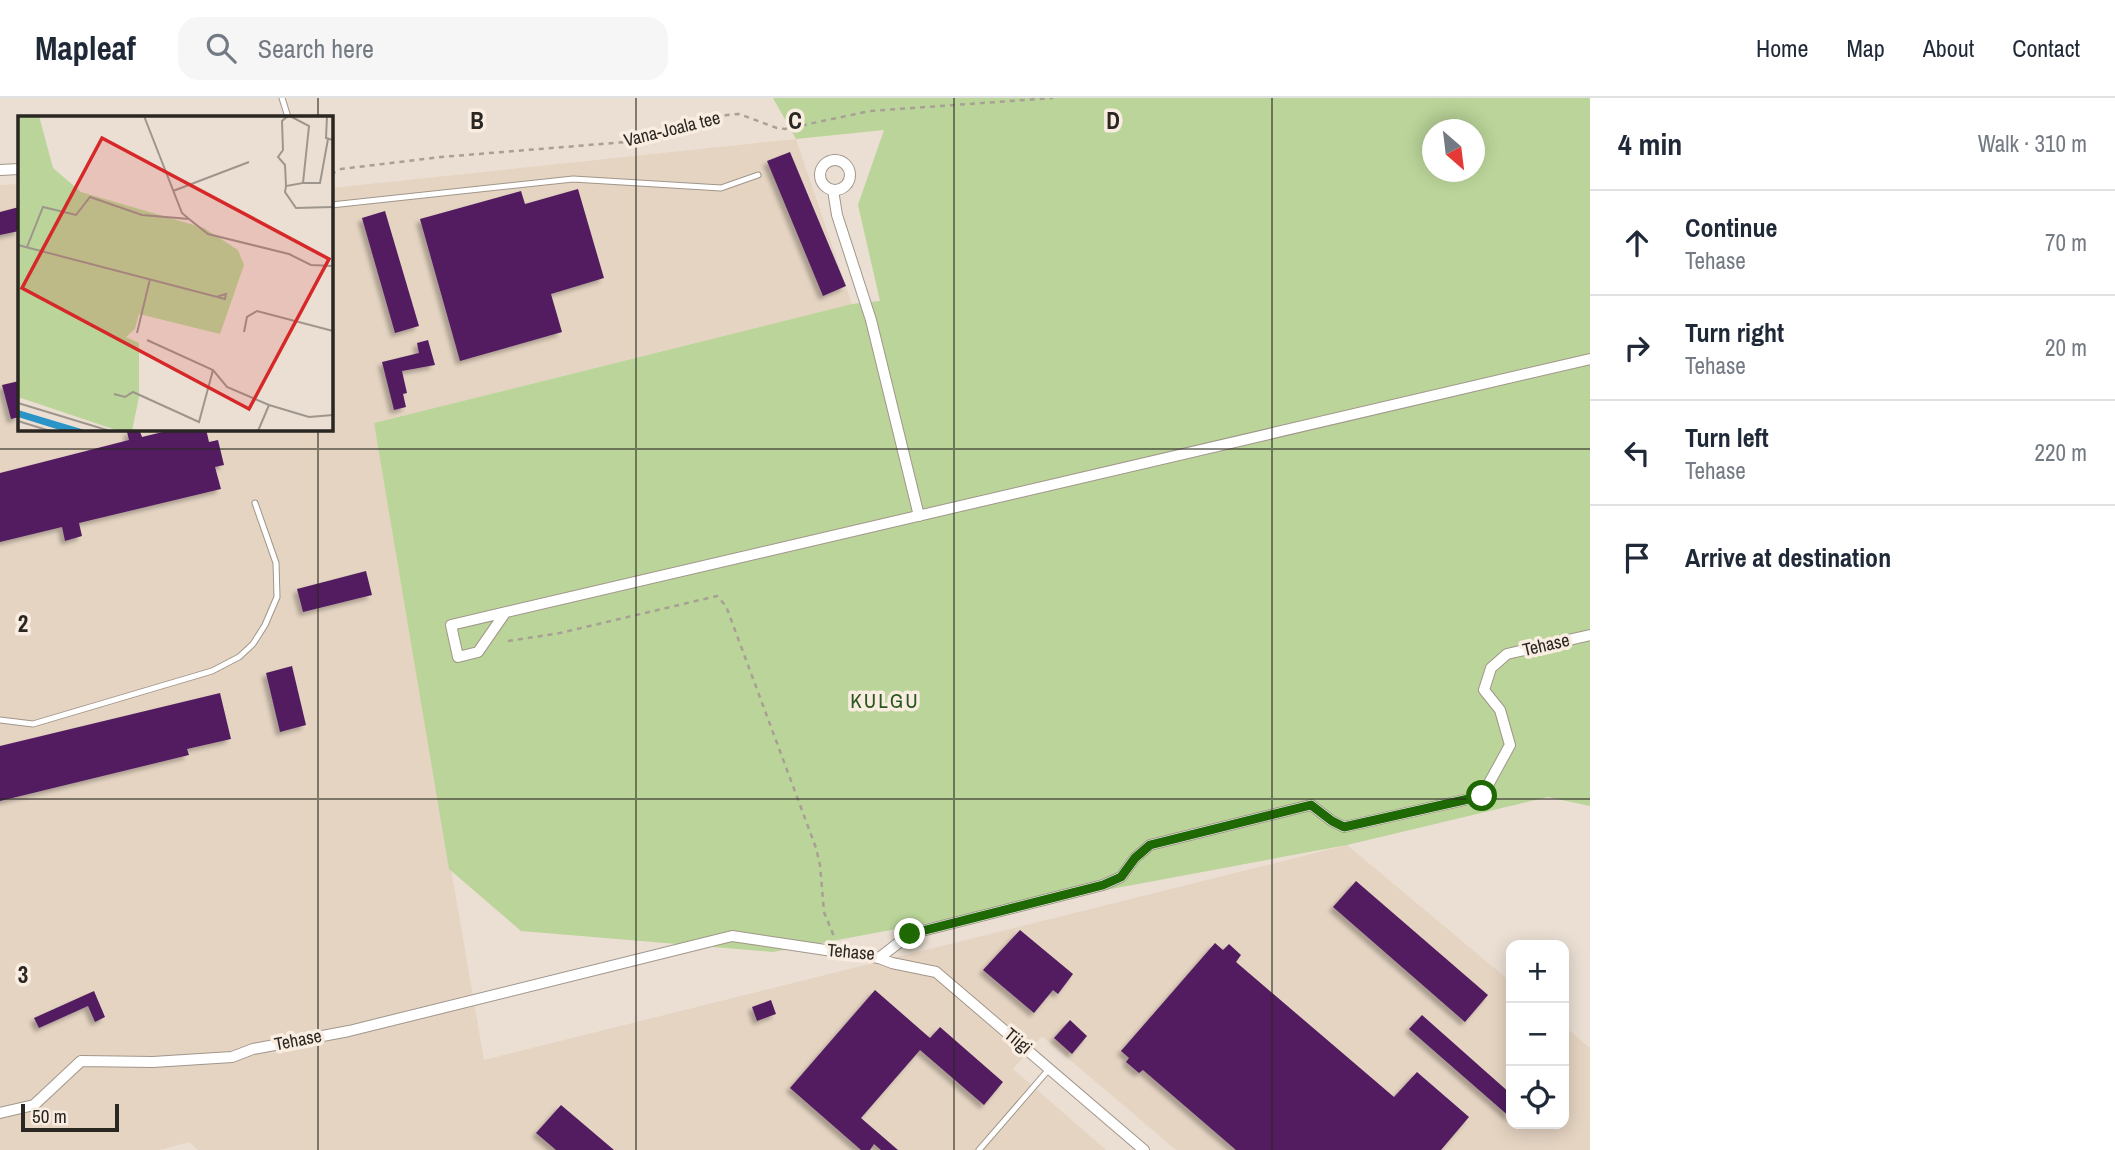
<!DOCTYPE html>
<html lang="en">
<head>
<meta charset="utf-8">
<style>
  body { margin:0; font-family:"Archivo Narrow",sans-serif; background:#f6f6f7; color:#1f2937 }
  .controls { position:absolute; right:21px; bottom:21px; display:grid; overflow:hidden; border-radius:14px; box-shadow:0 4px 18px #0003 }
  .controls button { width:63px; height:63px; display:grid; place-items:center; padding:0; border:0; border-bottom:2px solid #e0e1e3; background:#fff; color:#1f2937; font:35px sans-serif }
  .compass { position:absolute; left:1422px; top:21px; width:63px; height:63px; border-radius:50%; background:#fff; box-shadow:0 4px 18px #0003; rotate:152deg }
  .scale { position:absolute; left:21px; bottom:18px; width:98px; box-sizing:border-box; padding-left:7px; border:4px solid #2a2621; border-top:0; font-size:19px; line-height:24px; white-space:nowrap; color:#2a2621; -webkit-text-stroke:5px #f8ede0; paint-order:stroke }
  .stop { position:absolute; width:21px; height:21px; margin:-16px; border:5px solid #1f6905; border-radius:50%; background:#fff }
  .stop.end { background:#1f6905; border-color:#fff; box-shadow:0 2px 7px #0008 }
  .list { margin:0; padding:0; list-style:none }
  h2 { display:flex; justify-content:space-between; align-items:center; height:91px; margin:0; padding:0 28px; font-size:30px }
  h2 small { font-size:23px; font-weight:400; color:#747a83 }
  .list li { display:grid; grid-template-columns:46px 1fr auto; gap:21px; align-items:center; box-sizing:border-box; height:105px; padding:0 28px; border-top:2px solid #e0e1e3 }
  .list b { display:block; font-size:26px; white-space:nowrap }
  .list p { margin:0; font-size:23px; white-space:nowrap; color:#747a83 }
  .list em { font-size:23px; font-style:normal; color:#747a83 }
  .icon { flex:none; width:38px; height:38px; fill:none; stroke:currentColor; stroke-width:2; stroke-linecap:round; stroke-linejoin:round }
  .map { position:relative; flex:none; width:1590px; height:1052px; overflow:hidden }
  header { display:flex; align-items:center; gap:42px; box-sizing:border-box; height:98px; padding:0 35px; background:#fff; border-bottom:2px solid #e0e1e3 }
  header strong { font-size:33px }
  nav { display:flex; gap:38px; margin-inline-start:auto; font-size:24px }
  .search { width:490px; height:63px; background:#f6f6f7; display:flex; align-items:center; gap:18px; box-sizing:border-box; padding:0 24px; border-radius:21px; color:#747a83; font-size:26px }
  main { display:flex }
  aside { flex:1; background:#fff }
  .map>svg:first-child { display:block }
  .built { fill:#e5d4c2 }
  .green { fill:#bad499; fill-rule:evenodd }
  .building { fill:#521f61; filter:url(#shadow) }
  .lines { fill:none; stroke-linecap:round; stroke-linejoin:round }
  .lane-casing { stroke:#a1968a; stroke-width:7 }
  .street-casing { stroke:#a1968a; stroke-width:12 }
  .path { stroke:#a89f95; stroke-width:2.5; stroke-dasharray:5 5; stroke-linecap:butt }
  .lane { stroke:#fff; stroke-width:5 }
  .street { stroke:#fff; stroke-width:10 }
  .route { stroke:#1f6905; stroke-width:9 }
  .grid { fill:none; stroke:#2a2621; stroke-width:2; stroke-opacity:0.55 }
  .labels { text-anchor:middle; stroke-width:7; stroke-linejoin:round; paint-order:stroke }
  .street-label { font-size:18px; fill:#2a2621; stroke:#f8ede0 }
  .quarter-label { font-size:21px; letter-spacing:2px; fill:#2a581f; stroke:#f8ede0 }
  .inset-road { fill:none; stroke:#9e958c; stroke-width:2 }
  .view { fill:#d62828; fill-opacity:0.15; stroke:#d62828; stroke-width:3.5 }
  .inset-edge { fill:none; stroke:#2a2621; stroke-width:3.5 }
  .grid-label { font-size:23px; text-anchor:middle; font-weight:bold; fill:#2a2621; stroke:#f8ede0; stroke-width:7; stroke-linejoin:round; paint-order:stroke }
</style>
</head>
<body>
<header>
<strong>Mapleaf</strong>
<div class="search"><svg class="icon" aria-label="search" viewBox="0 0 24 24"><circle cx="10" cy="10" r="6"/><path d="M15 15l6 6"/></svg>Search here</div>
<nav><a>Home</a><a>Map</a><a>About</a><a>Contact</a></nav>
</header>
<main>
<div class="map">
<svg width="1590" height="1052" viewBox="0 0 1590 1052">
  <defs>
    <filter id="shadow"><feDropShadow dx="-4" dy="4" stdDeviation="2" flood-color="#0004"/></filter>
  </defs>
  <rect width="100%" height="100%" fill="#ebdfd3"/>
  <path class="built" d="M796,41L852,206L374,325L484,962L1347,747L1511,884V1026H1564V928L1590,950V1052H1176L1042,938L1013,971L1106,1052H198L189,1044L160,1052H0V87L19,86V331H331V90Z"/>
  <path class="green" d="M773,0H1590V708L1548,699L1347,747L773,854L521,833L449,771L374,325L852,206L880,203L858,107L884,32L796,41ZM1433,32H1475V74H1433Z"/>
  <g class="building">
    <path d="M790,54L846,188L823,198L767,63Z"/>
    <path d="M578,91L604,180L551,196L562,234L460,263L420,121L521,93L525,106Z"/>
    <path d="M19,109V133L0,137V114Z"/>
    <path d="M385,113L419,228L395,235L362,120Z"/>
    <path d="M428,242L435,267L402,273L407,295L403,296L406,309L394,312L382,264L419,255L417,245Z"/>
    <path d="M19,283V319L11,321L2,287Z"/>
    <path d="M139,331L142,339L175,331H206L209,344L218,342L224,367L215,369L221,391L79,425L82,438L65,443L62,429L0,444V375L129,342L127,334Z"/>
    <path d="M366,473L372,497L303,514L297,491Z"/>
    <path d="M292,568L306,627L280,634L266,575Z"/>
    <path d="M220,595L231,641L187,651L189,657L0,703V648Z"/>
    <path d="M1356,783L1488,897L1465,924L1333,809Z"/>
    <path d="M1020,832L1073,876L1058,896L1053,892L1034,915L983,872Z"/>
    <path d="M1215,845L1223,852L1229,846L1241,857L1236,864L1394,999L1417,974L1469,1019L1441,1052H1236L1143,972L1139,975L1126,964L1129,960L1121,953Z"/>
    <path d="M875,892L930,940L940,929L1003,984L984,1007L920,952L861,1020L898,1052H881L874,1046L870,1052H861L790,990Z"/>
    <path d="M94,893L105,919L95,924L88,908L39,930L34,920Z"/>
    <path d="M771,902L776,916L757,923L752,909Z"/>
    <path d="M1422,917L1511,996V1020L1409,931Z"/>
    <path d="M1070,922L1087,938L1072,956L1054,940Z"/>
    <path d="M561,1007L614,1052H556L536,1035Z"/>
  </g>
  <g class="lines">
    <defs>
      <g id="lane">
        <path d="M282,0L288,19"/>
        <path d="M331,107L573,81L721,90L758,77"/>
        <path d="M0,622L33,626L212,573L239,559L253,546L265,527L277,499L276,465L255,405"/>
        <path d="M979,1052L1050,970"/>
      </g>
      <g id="street">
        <circle cx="835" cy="77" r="15"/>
        <path d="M0,72L19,71"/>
        <path d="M833,92L837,117L871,222L919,418"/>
        <path d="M505,515L478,554L458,559L451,527L1590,261"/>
        <path d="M879,860L892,865L936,874L1144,1052"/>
        <path d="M0,1015L34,1007L81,963L153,964L232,959L253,951L349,933L732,838L879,860L910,836L1103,787L1121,779L1135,760L1150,747L1311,707L1332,723L1344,729L1482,698L1510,647L1500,612L1484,592L1491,570L1507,556L1590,537"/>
      </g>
    </defs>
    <use href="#lane" class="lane-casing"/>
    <use href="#street" class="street-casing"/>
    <g class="path">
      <path d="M331,76L341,71L441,59L638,43L703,22L727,17L739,16L777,30L785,31L870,13L1053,0"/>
      <path d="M508,543L560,535L717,498L726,508L816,750L820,767L824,814L835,841"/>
    </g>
    <use href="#lane" class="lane"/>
    <use href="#street" class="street"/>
  </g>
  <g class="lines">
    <path class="route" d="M910,836L1103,787L1121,779L1135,760L1150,747L1311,707L1332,723L1344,729L1482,698"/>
  </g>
  <path class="grid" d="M318,0V19M636,0V1052M954,0V1052M1272,0V1052M318,331V1052M0,351H1590M0,701H1590"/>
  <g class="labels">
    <g class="street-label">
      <text transform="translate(672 31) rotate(-14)" y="6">Vana-Joala tee</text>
      <text transform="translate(1546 547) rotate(-13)" y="6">Tehase</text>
      <text transform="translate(851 854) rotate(5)" y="6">Tehase</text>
      <text transform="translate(298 942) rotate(-11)" y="6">Tehase</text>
      <text transform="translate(1018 943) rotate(40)" y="6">Tiigi</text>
    </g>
    <g class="quarter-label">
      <text x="885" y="610">KULGU</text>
    </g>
  </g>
  <g transform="translate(18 18)">
    <rect width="315" height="315" fill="#ebdfd3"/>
    <path d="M0,0H21L35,52L63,76L186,112L220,134L226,149L202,218L121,198L117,213L108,221L121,227V281L114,315H101L0,281Z" fill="#bad499"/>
    <path d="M0,294L70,315H45L0,301Z" fill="#2a94c7"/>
    <path class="inset-road" d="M126,0L164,97L171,103M272,0L291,10L285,67L268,70L267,76L278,92L315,91M309,0L308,22L315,24M285,67H302L310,23M268,70L267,49L260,41L265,34L264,5L270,0M155,75L231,46M0,129L207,183L208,178L198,181M9,131L25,91L58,99L72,81L124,99L171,103L190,118L271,138L293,149L315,150M226,216L229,201L239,195L315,215M119,217L132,163M129,224L195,254L209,271L251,289L291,301L315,299M96,278L107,281L115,276L181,306L195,254M0,287L92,315M0,305L32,315M240,315L251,289"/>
    <path class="view" d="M84,22L311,143L231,293L4,172Z"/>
    <rect width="315" height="315" class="inset-edge"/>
  </g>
  <g class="grid-label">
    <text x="477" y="31">B</text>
    <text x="795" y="31">C</text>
    <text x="1113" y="31">D</text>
    <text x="23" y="534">2</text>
    <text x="23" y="885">3</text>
  </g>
</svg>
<div class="controls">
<button>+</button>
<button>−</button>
<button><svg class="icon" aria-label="locate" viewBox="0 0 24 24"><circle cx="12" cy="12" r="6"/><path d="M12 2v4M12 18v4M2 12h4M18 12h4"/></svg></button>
</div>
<svg class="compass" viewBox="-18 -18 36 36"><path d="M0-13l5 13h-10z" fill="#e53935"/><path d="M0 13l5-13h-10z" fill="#747a83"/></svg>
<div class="scale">50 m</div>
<div class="stop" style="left:1482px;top:698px"></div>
<div class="stop end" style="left:910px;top:836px"></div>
</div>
<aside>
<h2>4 min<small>Walk · 310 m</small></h2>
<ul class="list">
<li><svg class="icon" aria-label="ahead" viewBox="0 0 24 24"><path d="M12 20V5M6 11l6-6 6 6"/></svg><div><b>Continue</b><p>Tehase</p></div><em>70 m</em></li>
<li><svg class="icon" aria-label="right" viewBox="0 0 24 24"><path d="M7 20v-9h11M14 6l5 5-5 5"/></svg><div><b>Turn right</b><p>Tehase</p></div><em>20 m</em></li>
<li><svg class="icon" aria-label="left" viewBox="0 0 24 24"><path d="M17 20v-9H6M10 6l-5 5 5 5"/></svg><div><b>Turn left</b><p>Tehase</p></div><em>220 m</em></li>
<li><svg class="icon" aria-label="arrive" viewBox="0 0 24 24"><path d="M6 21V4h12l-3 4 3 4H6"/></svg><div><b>Arrive at destination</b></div></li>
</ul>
</aside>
</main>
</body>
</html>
